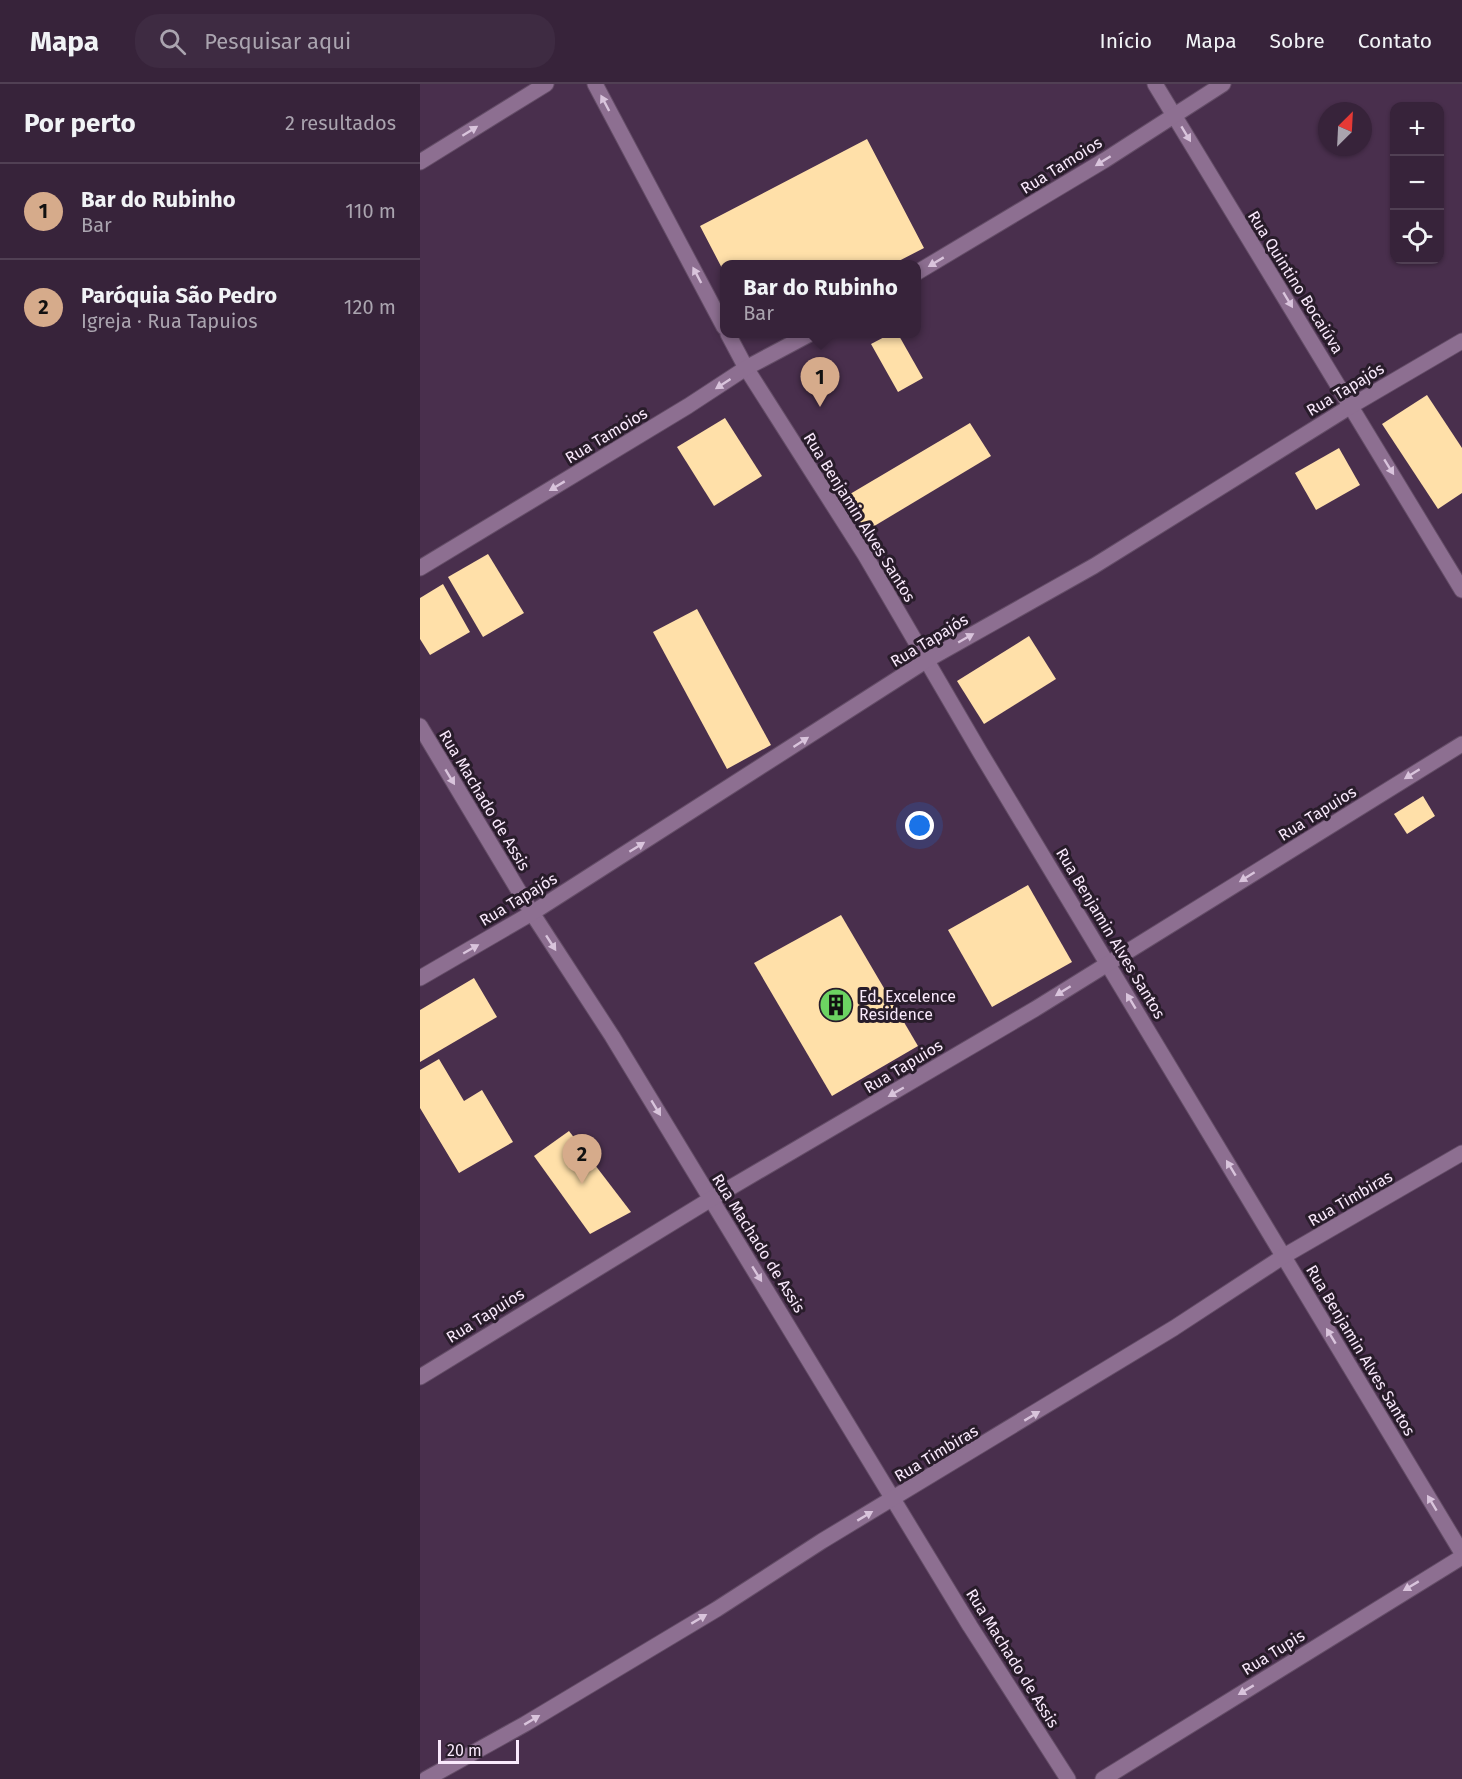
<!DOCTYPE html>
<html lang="pt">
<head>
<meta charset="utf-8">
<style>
  body { margin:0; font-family:"Fira Sans",sans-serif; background:#3e2b42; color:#f1f3f6 }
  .controls { position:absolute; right:18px; top:18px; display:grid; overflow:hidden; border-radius:12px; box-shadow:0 2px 4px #0004 }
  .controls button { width:54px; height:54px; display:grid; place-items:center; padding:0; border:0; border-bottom:2px solid #514054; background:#37233a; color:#f1f3f6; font:30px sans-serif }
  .compass { position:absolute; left:898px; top:18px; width:54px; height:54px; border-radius:50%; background:#37233a; box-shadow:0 2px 4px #0004; rotate:24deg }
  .scale { position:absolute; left:18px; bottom:15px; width:81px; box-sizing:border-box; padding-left:6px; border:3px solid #f9e9fc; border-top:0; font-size:16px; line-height:21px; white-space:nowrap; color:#f9e9fc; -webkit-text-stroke:4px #281c2a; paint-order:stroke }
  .you { position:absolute; left:500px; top:742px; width:21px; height:21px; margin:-15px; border:4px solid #fff; border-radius:50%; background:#1a73e8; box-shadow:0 0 0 9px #1a73e833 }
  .badge { display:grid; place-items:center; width:39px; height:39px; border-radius:50%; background:#d6ab8b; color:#111; font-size:20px; font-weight:700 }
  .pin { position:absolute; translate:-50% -50px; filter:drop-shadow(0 2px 3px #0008) }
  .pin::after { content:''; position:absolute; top:32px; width:21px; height:18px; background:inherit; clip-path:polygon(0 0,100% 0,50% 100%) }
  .popup { position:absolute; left:300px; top:176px; width:201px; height:78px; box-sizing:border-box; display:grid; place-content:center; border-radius:12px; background:#37233a; filter:drop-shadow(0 2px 4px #0005); font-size:20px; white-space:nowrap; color:#aaa4af }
  .popup b { font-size:22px; color:#f1f3f6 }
  .popup::after { content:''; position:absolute; left:50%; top:100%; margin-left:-12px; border:12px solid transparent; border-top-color:#37233a }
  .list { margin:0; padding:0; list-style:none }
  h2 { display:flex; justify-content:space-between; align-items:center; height:78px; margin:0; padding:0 24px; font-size:26px }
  h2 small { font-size:20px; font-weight:400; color:#aaa4af }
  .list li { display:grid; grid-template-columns:39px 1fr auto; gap:18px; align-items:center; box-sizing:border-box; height:96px; padding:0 24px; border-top:2px solid #514054 }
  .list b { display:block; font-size:22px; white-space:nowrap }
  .list p { margin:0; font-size:20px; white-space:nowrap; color:#aaa4af }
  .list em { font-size:20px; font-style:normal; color:#aaa4af }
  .icon { flex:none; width:33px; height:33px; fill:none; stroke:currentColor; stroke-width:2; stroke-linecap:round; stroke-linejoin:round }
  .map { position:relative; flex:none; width:1042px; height:1695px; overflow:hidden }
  header { display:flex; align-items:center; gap:36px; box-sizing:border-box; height:84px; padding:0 30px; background:#37233a; border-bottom:2px solid #514054 }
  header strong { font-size:28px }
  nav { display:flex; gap:33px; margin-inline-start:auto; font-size:21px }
  .search { width:420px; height:54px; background:#3e2b42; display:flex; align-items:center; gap:15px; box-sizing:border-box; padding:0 21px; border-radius:24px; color:#aaa4af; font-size:22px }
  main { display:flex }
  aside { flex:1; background:#37233a }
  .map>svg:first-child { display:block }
  .building { fill:#ffe0a9 }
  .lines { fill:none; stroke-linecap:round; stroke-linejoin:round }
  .minor-casing { stroke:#644d67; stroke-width:17 }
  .minor { stroke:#8d6f91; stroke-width:15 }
  .oneway { fill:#d9c4dc }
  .labels { text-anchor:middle; stroke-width:6; stroke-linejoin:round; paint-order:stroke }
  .street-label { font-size:16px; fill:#f9e9fc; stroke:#281c2a }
  .poi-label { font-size:16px; fill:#f9e9fc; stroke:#281c2a; text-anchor:start }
</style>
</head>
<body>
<header>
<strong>Mapa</strong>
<div class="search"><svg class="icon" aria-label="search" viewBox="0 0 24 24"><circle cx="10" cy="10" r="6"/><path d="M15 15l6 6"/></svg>Pesquisar aqui</div>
<nav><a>Início</a><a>Mapa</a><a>Sobre</a><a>Contato</a></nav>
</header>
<main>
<aside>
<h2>Por perto<small>2 resultados</small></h2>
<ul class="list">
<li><span class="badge">1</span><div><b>Bar do Rubinho</b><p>Bar</p></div><em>110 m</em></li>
<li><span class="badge">2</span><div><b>Paróquia São Pedro</b><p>Igreja · Rua Tapuios</p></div><em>120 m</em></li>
</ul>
</aside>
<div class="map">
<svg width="1042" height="1695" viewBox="0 0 1042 1695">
  <rect width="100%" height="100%" fill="#492f4d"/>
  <g class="building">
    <path d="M447,55L504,164L473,180H304V188L280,142Z"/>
    <path d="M470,250H478L503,294L478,308L451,260Z"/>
    <path d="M1007,311L1042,364V409L1018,425L962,340Z"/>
    <path d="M305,334L342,392L294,422L257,363Z"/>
    <path d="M550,339L571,372L446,447L425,413Z"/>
    <path d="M919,364L940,401L896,426L875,389Z"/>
    <path d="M68,470L104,529L63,553L28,493Z"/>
    <path d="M23,500L50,548L10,571L0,555V514Z"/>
    <path d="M277,525L351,661L307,685L233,548Z"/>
    <path d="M609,552L636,595L564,640L537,597Z"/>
    <path d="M1003,712L1015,732L987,750L974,730Z"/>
    <path d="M608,801L652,878L572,923L528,846Z"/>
    <path d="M421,831L498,962L412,1012L334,879Z"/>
    <path d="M54,894L77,933L0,978V926Z"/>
    <path d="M19,975L44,1017L62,1006L93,1058L39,1089L0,1024V986Z"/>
    <path d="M149,1047L211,1128L170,1150L114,1072Z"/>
  </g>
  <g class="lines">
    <defs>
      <g id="minor">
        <path d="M175,0L304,243"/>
        <path d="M735,0L1042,506"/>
        <path d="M0,78L126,0"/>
        <path d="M496,189L685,76L803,0"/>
        <path d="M308,250L326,284L445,471L560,668L1042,1469"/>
        <path d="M0,484L268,322L326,284L390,250"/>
        <path d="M0,642L112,829L192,952L550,1542L648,1695"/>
        <path d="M0,894L112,829L507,576L674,482L931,322L1042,257"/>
        <path d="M0,1293L291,1115L615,925L1042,660"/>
        <path d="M6,1695L105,1640L297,1525L402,1457L754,1244L864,1172L1042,1069"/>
        <path d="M683,1695L1042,1473"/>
      </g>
    </defs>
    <use href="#minor" class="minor-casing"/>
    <use href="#minor" class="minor"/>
  </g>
  <defs><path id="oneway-solid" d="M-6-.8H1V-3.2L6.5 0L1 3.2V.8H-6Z" transform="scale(1.5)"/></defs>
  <g class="oneway">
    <use href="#oneway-solid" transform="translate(185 19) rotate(-118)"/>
    <use href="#oneway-solid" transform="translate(50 47) rotate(-32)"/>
    <use href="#oneway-solid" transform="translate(766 50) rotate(59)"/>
    <use href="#oneway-solid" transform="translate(683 77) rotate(148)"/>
    <use href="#oneway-solid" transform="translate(516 178) rotate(149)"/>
    <use href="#oneway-solid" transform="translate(277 191) rotate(-118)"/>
    <use href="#oneway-solid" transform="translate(868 216) rotate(59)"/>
    <use href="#oneway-solid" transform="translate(303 300) rotate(147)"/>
    <use href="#oneway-solid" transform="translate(969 383) rotate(58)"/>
    <use href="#oneway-solid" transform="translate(137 402) rotate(149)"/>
    <use href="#oneway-solid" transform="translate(546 554) rotate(-30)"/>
    <use href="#oneway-solid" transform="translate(381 658) rotate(-33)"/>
    <use href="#oneway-solid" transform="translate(992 690) rotate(148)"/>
    <use href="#oneway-solid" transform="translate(30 693) rotate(59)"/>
    <use href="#oneway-solid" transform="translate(217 763) rotate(-32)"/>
    <use href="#oneway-solid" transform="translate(827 793) rotate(148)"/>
    <use href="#oneway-solid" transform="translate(131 859) rotate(57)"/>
    <use href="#oneway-solid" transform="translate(51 865) rotate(-30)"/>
    <use href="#oneway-solid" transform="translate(643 907) rotate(148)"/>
    <use href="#oneway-solid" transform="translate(711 917) rotate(-121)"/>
    <use href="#oneway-solid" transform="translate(476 1008) rotate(150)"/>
    <use href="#oneway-solid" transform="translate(236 1024) rotate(59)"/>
    <use href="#oneway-solid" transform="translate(811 1084) rotate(-121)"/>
    <use href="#oneway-solid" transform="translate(337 1190) rotate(58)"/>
    <use href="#oneway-solid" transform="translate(911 1252) rotate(-121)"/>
    <use href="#oneway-solid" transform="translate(612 1332) rotate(-31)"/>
    <use href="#oneway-solid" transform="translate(1012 1419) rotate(-121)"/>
    <use href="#oneway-solid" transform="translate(445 1432) rotate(-31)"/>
    <use href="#oneway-solid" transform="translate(991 1502) rotate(149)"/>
    <use href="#oneway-solid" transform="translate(279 1535) rotate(-31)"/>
    <use href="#oneway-solid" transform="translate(826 1606) rotate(149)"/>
    <use href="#oneway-solid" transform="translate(112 1636) rotate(-31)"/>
  </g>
  <defs>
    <symbol id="building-disc" viewBox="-11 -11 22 22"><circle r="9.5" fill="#6cd362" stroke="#281c2a"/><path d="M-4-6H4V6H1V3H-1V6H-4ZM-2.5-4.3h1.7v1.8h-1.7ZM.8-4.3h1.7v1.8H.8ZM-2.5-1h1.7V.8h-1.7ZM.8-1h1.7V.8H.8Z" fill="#111"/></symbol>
  </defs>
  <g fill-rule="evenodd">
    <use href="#building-disc" x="397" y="902" width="38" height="38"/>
  </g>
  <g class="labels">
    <g class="street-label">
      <text transform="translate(641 81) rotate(-32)" y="6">Rua Tamoios</text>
      <text transform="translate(876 198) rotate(58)" y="6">Rua Quintino Bocaiúva</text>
      <text transform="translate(925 305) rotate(-31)" y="6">Rua Tapajós</text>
      <text transform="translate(186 351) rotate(-31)" y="6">Rua Tamoios</text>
      <text transform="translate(440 433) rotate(58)" y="6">Rua Benjamin Alves Santos</text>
      <text transform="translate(509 556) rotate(-31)" y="6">Rua Tapajós</text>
      <text transform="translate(65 716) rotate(59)" y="6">Rua Machado de Assis</text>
      <text transform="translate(897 729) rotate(-32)" y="6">Rua Tapuios</text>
      <text transform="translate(98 815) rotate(-31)" y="6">Rua Tapajós</text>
      <text transform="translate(691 849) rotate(59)" y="6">Rua Benjamin Alves Santos</text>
      <text transform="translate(483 982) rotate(-31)" y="6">Rua Tapuios</text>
      <text transform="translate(930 1114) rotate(-30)" y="6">Rua Timbiras</text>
      <text transform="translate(339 1159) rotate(58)" y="6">Rua Machado de Assis</text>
      <text transform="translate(65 1231) rotate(-32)" y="6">Rua Tapuios</text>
      <text transform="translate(941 1266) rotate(59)" y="6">Rua Benjamin Alves Santos</text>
      <text transform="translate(516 1369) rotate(-31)" y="6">Rua Timbiras</text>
      <text transform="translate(853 1568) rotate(-32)" y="6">Rua Tupis</text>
      <text transform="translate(593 1574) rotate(58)" y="6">Rua Machado de Assis</text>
    </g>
    <g class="poi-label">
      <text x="439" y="918">Ed. Excelence<tspan x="439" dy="18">Residence</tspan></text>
    </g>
  </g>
</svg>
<div class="controls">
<button>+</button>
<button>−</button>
<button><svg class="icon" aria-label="locate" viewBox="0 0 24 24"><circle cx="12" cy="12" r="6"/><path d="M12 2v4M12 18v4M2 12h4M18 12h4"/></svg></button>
</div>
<svg class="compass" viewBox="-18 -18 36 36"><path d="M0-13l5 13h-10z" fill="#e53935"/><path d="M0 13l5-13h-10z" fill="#aaa4af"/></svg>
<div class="scale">20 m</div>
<div class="you"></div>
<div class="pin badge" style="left:400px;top:323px">1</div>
<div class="popup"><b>Bar do Rubinho</b>Bar</div>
<div class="pin badge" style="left:162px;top:1100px">2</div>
</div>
</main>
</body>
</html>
